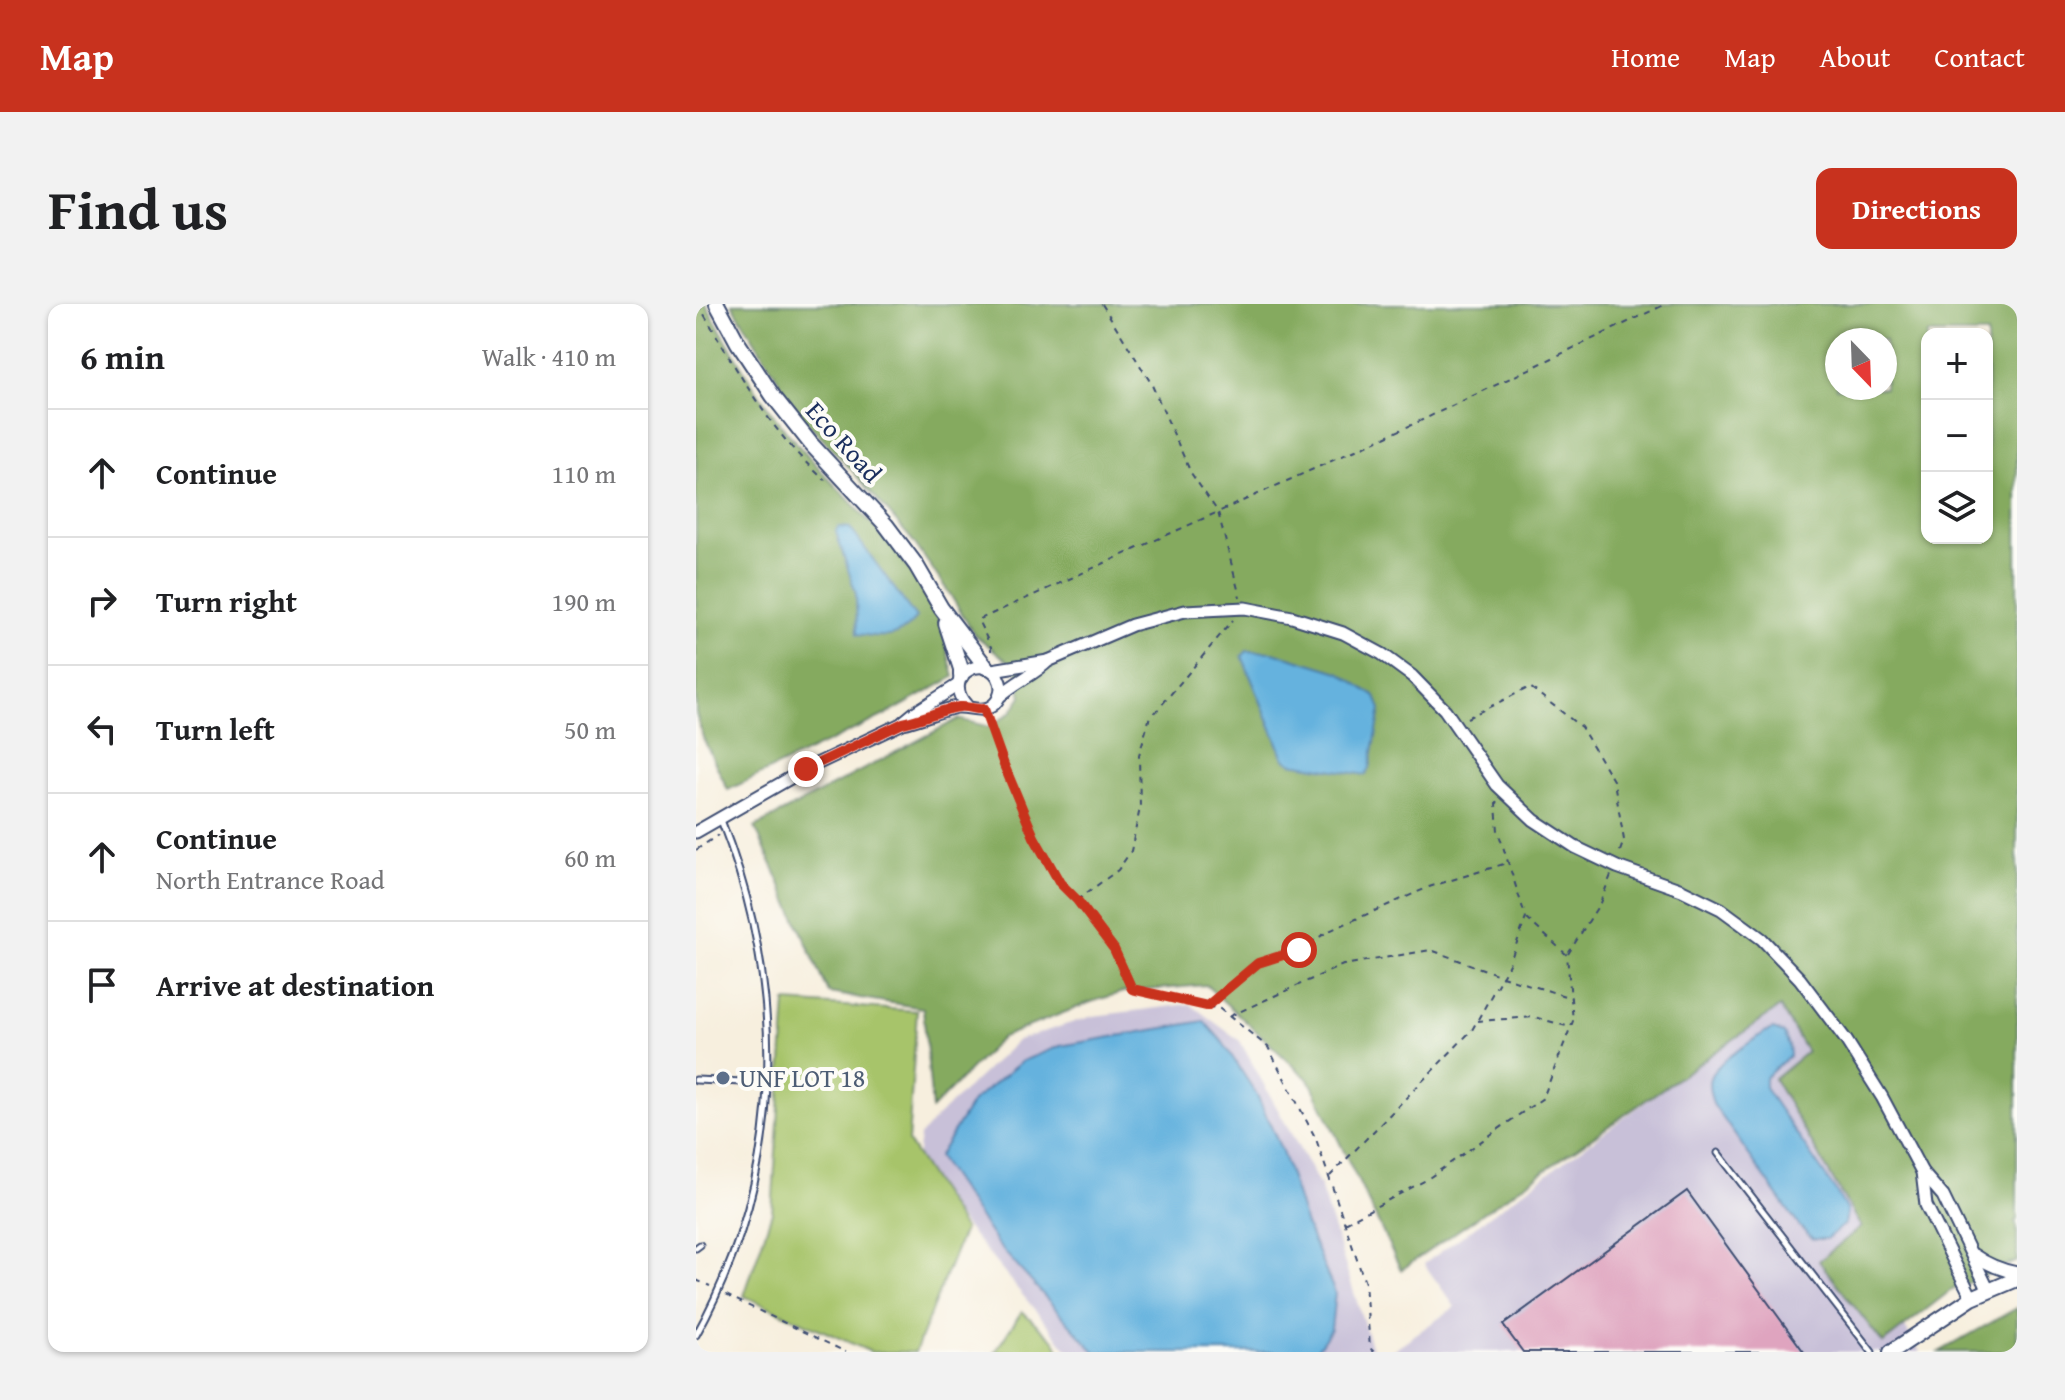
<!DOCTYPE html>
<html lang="en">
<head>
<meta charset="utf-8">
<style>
  body { margin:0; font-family:"Gentium Book Plus",serif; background:#f2f2f2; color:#202124 }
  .controls { position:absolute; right:24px; top:24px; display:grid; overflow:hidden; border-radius:16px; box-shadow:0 2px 6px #0004 }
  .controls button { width:72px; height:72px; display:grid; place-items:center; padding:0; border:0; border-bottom:2px solid #e0e0e0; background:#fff; color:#202124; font:40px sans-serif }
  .compass { position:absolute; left:1129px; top:24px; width:72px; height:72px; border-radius:50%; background:#fff; box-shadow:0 2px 6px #0004; rotate:157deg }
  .stop { position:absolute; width:24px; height:24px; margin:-18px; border:6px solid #c8321e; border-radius:50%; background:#fff }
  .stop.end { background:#c8321e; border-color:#fff; box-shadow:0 2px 8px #0008 }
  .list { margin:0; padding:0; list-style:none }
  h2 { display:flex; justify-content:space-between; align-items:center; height:104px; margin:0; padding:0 32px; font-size:34px }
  h2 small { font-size:26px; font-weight:400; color:#757577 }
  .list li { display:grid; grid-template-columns:52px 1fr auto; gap:24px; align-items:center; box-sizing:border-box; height:128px; padding:0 32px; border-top:2px solid #e0e0e0 }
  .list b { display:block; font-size:30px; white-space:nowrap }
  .list p { margin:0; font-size:26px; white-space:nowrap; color:#757577 }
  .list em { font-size:26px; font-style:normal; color:#757577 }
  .icon { flex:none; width:44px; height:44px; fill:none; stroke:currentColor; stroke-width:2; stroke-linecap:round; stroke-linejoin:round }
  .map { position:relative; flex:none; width:1321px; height:1048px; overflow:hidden; border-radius:16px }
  header { display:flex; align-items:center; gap:48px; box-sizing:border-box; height:112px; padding:0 40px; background:#c8321e; color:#fff }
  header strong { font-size:38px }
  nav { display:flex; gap:44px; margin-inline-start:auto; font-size:28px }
  .intro { display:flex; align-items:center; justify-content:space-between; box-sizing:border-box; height:192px; padding:0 48px }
  h1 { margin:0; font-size:56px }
  .button { padding:20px 36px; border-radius:16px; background:#c8321e; color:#fff; font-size:28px; font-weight:700 }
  main { display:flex; gap:48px; padding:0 48px }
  aside { flex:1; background:#fff; border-radius:16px; box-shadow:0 2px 6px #0004 }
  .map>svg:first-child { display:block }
  .industrial { fill:#c8c0d8 }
  .green { fill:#a7c46b; stroke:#617a64; stroke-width:2 }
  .forest { fill:#85aa5f; stroke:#506c5e; stroke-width:2; fill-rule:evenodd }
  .water { fill:#65b2de; stroke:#40709e; stroke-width:2 }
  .building { fill:#dfa4bf }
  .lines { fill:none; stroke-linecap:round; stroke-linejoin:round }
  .service-casing { stroke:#3c4c71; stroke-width:9 }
  .minor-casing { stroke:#3c4c71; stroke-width:15 }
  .tertiary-casing { stroke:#3c4c71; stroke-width:18 }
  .path { stroke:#3c4c71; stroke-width:2; stroke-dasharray:6 6; stroke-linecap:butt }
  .service { stroke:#fff; stroke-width:5 }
  .minor { stroke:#fff; stroke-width:11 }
  .tertiary { stroke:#fff; stroke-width:14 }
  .route { stroke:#c8321e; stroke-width:10 }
  .service-dot { fill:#5c6f8a; stroke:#fdfcf7; stroke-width:3 }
  .labels { text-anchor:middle; stroke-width:8; stroke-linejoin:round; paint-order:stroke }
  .street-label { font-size:26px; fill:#1b2f5e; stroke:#fdfcf7 }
  .service-label { font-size:26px; fill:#4e5e75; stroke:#fdfcf7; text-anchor:start }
</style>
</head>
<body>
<header>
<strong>Map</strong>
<nav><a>Home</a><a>Map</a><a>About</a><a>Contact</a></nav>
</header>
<div class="intro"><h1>Find us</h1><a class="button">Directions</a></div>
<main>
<aside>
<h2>6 min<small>Walk · 410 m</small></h2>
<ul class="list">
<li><svg class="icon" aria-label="ahead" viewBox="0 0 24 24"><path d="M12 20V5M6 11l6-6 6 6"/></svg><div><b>Continue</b></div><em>110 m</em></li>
<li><svg class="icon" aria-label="right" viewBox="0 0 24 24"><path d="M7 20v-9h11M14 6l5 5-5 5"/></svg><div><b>Turn right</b></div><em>190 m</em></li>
<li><svg class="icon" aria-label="left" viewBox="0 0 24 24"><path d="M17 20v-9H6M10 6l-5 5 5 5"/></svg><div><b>Turn left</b></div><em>50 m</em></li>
<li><svg class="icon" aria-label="ahead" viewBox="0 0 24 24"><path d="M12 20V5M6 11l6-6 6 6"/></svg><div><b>Continue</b><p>North Entrance Road</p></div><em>60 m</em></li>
<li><svg class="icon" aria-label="arrive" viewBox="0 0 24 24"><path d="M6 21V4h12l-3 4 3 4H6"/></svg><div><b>Arrive at destination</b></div></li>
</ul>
</aside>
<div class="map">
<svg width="1321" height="1048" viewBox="0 0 1321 1048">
  <rect width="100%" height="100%" fill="#fdfcf7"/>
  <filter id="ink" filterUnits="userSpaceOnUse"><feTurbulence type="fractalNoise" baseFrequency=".0125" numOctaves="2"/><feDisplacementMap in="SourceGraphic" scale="16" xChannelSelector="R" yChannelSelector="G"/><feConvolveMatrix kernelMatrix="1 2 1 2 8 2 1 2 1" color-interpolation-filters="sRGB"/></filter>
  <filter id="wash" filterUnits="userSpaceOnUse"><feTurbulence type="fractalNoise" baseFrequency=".006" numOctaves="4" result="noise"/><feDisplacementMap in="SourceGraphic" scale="32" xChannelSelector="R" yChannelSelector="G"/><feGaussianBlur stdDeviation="1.8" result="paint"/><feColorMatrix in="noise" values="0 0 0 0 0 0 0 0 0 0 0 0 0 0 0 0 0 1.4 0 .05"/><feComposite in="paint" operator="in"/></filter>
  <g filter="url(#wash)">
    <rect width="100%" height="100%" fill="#f7efde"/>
    <g class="industrial">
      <path d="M1097,690L1203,1013L1224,1048H694L759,1003L728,960Z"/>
      <path d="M494,700L544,737L624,882L677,1048H374L220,863L224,832L242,812L322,736L397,712Z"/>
    </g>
    <g class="green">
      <path d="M90,698L221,707L212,838L268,925L219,1048H175L48,992L76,908Z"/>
      <path d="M326,1007L359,1037L364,1048H299Z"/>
    </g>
    <g class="forest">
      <path d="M0,0H10C36,46 61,94 96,134C143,191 201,235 237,303C247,322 252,351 258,373L195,408L32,486L7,434L0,409Z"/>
      <path d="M36,0H1321V916L1319,917L1321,923V957L1254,987L1187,1039L1123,957L1165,923L1078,775L1111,748L1084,703L705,966L614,777L510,681L427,688L395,698L306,733L236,805L227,704L133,689L59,523L262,415L294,423L315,408L326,392L320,364L278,330L255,292L217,237L154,164L104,111ZM1231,30H1291V234H1231ZM1141,36H1189V84H1141Z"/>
      <path d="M1321,1004V1046L1317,1048H1243Z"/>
    </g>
    <g class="water">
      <path d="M143,223L154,224L220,314C202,336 188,334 161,330L160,290L140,228Z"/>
      <path d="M551,347L577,348L643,368L680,393L685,405L674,464L670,471L595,459L588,454L546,352Z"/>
      <path d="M508,717L526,737L561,791L586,847L610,921L639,989L635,1025L619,1048H399L302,941L242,853L276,798L326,757L364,742Z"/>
      <path d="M1077,725L1088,729L1093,742L1094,751L1069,774V784L1141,889L1151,907L1149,920L1130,935H1117L1104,923L1017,800C1015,792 1011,782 1014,774C1018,759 1056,738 1069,728Z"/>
    </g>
    <g id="blocks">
      <path class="building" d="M991,887L1108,1048H827L807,1021Z"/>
    </g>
  </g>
  <g filter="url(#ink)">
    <use href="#blocks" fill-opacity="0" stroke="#3c4c71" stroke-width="2"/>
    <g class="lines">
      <defs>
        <g id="service">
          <path d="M0,776L72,779"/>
          <path d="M1022,849L1176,1048"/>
          <path d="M0,944L4,941"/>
          <path d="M0,1031C90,869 92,686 25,516"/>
        </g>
        <g id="minor">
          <path d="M296,366L352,357L436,321L489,307L549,304L596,313L647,329L686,350L716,372L749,406L801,481L838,516L879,543L921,563L986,586L1025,605L1066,635L1104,675L1150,736L1186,793L1226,868L1247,892L1293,987"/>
          <path d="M304,392C319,378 338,371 352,357"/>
          <path d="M207,418L218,409L262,381"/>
          <path d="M0,528L110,465L207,419C225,415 242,407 261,403C272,402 282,408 292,404C302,400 307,388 304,378C294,346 242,370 271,402"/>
          <path d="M1226,868L1230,901L1276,994"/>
          <path d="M1278,951C1292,961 1305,966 1321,969"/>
        </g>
        <g id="tertiary">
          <path d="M21,0L42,39L77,92L115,140L190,221L220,261L245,304L290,363"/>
          <path d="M250,319L265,365V372"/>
          <path d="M1195,1048L1276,994L1321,975"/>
        </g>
      </defs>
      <use href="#service" class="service-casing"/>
      <use href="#minor" class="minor-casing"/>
      <use href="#tertiary" class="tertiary-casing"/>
      <g class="path">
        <path d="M2,0C39,62 73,129 129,176"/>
        <path d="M406,0L455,79L495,169L522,208L544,293"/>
        <path d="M295,347V343L282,316L722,118L970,0"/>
        <path d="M771,414L834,383L885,423L918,478L928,536L923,550"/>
        <path d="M293,417L308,461L338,533L364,579L381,596L418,645L436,685L524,705L572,743L620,835L669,979L674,1044L678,1048"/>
        <path d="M0,546L22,531"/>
        <path d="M381,596L422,566L435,547L444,504L443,451L453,416L537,316"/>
        <path d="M872,650L904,599L915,571"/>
        <path d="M513,701L562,659L603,646L633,627L733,583L811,559"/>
        <path d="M534,712L647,661L735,646L806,672L875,694"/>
        <path d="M781,717L838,713L874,723"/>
        <path d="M634,872L776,726L813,660L830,614L802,527L800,500L802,498"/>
        <path d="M649,919L730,876L847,794L877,717L871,651L831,615"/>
        <path d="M0,976L14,982"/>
        <path d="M30,991L150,1048"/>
      </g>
      <use href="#service" class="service"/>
      <use href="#minor" class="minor"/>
      <use href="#tertiary" class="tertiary"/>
    </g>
  </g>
  <g class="lines" filter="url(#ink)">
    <path class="route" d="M110,465L207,419C226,415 244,406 263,403C272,402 279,406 288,405L308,461L338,533L364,579L381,596L418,645L436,685L511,702L562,659L603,646"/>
  </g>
  <circle class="service-dot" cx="27" cy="774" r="8"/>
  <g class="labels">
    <g class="street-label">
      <text transform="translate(148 138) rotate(48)" y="9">Eco Road</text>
    </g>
    <g class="service-label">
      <text x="43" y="783">UNF LOT 18</text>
    </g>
  </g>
</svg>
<div class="controls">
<button>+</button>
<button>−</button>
<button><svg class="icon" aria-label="layers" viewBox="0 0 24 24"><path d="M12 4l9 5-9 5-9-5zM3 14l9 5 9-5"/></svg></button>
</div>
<svg class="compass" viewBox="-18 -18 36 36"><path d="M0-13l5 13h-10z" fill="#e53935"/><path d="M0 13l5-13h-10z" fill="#757577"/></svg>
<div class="stop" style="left:603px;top:646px"></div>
<div class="stop end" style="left:110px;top:465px"></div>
</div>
</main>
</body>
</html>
